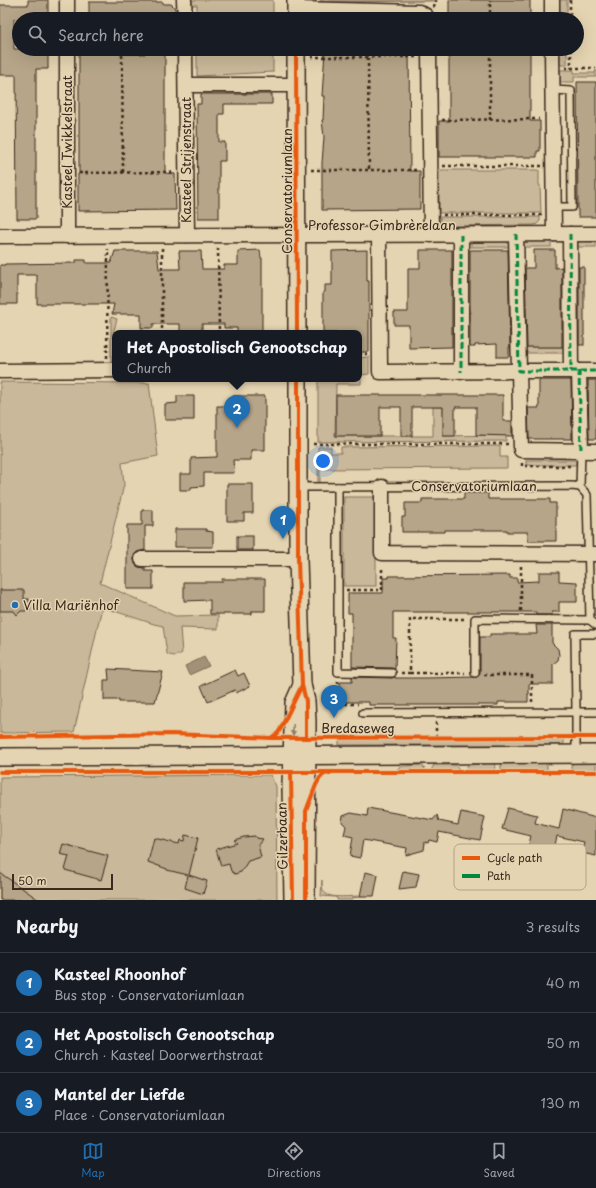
<!DOCTYPE html>
<html lang="en">
<head>
<meta charset="utf-8">
<style>
  body { margin:0; font-family:"Playpen Sans",sans-serif; background:#242831; color:#f1f3f6 }
  .scale { position:absolute; left:12px; bottom:10px; width:101px; box-sizing:border-box; padding-left:4px; border:2px solid #3b2a1e; border-top:0; font-size:11px; line-height:14px; white-space:nowrap; color:#3b2a1e; -webkit-text-stroke:3px #e5d4b1; paint-order:stroke }
  .you { position:absolute; left:323px; top:461px; width:14px; height:14px; margin:-10px; border:3px solid #fff; border-radius:50%; background:#1a73e8; box-shadow:0 0 0 6px #1a73e833 }
  .badge { display:grid; place-items:center; width:26px; height:26px; border-radius:50%; background:#1f6fb2; color:#fff; font-size:13px; font-weight:700 }
  .pin { position:absolute; translate:-50% -33px; filter:drop-shadow(0 1px 2px #0008) }
  .pin::after { content:''; position:absolute; top:21px; width:14px; height:12px; background:inherit; clip-path:polygon(0 0,100% 0,50% 100%) }
  .popup { position:absolute; left:112px; top:330px; width:250px; height:52px; box-sizing:border-box; display:grid; place-content:center; border-radius:8px; background:#171b24; filter:drop-shadow(0 1px 3px #0005); font-size:13px; white-space:nowrap; color:#9ea1a6 }
  .popup b { font-size:15px; color:#f1f3f6 }
  .popup::after { content:''; position:absolute; left:50%; top:100%; margin-left:-8px; border:8px solid transparent; border-top-color:#171b24 }
  .list { margin:0; padding:0; list-style:none }
  h2 { display:flex; justify-content:space-between; align-items:center; height:52px; margin:0; padding:0 16px; font-size:17px }
  h2 small { font-size:13px; font-weight:400; color:#9ea1a6 }
  .list li { display:grid; grid-template-columns:26px 1fr auto; gap:12px; align-items:center; box-sizing:border-box; height:60px; padding:0 16px; border-top:1px solid #363941 }
  .list b { display:block; font-size:15px; white-space:nowrap }
  .list p { margin:0; font-size:13px; white-space:nowrap; color:#9ea1a6 }
  .list em { font-size:13px; font-style:normal; color:#9ea1a6 }
  .icon { flex:none; width:22px; height:22px; fill:none; stroke:currentColor; stroke-width:2; stroke-linecap:round; stroke-linejoin:round }
  .map { position:relative; flex:none; width:596px; height:900px; overflow:hidden }
  .search { position:absolute; background:#171b24; box-shadow:0 4px 16px #0002; left:12px; right:12px; top:12px; height:44px; display:flex; align-items:center; gap:10px; box-sizing:border-box; padding:0 14px; border-radius:22px; color:#9ea1a6; font-size:15px }
  .sheet { height:232px; background:#171b24 }
  nav { display:flex; justify-content:space-around; align-items:center; box-sizing:border-box; height:56px; border-top:1px solid #363941; background:#171b24; font-size:11px; color:#9ea1a6 }
  nav a { display:grid; justify-items:center; gap:2px }
  nav .on { color:#1f6fb2 }
  .map>svg:first-child { display:block }
  .green { fill:#c9b899; stroke:#82715c }
  .water { fill:#a29177; stroke:#796853 }
  .building { fill:#b6a588; stroke:#3b2a1e }
  .lines { fill:none; stroke-linecap:round; stroke-linejoin:round }
  .service-casing { stroke:#3b2a1e; stroke-width:10 }
  .minor-casing { stroke:#3b2a1e; stroke-width:17 }
  .tertiary-casing { stroke:#3b2a1e; stroke-width:20 }
  .path { stroke:#3b2a1e; stroke-width:2.5; stroke-dasharray:3 3; stroke-linecap:butt }
  .service { stroke:#e5d4b1; stroke-width:7 }
  .minor { stroke:#e5d4b1; stroke-width:14 }
  .tertiary { stroke:#e5d4b1; stroke-width:17 }
  .quiet { stroke:#00873e; stroke-width:3; stroke-dasharray:6 3; stroke-linecap:butt }
  .cycleway-casing { stroke:#e5d4b1; stroke-width:6 }
  .cycleway { stroke:#e8590c; stroke-width:4 }
  .oneway { fill:#907f68 }
  .poi-dot { fill:#1f6fb2; stroke:#e5d4b1; stroke-width:1.5 }
  .labels { text-anchor:middle; stroke-width:3; stroke-linejoin:round; paint-order:stroke }
  .street-label { font-size:13px; fill:#3b2a1e; stroke:#e5d4b1 }
  .poi-label { font-size:13px; fill:#3b2a1e; stroke:#e5d4b1; text-anchor:start }
  .key { fill:#e5d4b1; stroke:#b2a185; stroke-width:1 }
  .key-label { font-size:11px; fill:#3b2a1e }
</style>
</head>
<body>
<div class="map">
<svg width="596" height="900" viewBox="0 0 596 900">
  <rect width="100%" height="100%" fill="#e5d4b1"/>
  <filter id="ink" filterUnits="userSpaceOnUse"><feTurbulence type="fractalNoise" baseFrequency=".025" numOctaves="2"/><feDisplacementMap in="SourceGraphic" scale="8" xChannelSelector="R" yChannelSelector="G"/><feConvolveMatrix kernelMatrix="1 2 1 2 8 2 1 2 1" color-interpolation-filters="sRGB"/></filter>
  <g filter="url(#ink)">
    <g class="green">
      <path d="M192,0H273V19H197V5H192Z"/>
      <path d="M320,0H434V1L321,2Z"/>
      <rect x="559" y="0" width="8" height="19"/>
      <path d="M197,49H273V72L197,76Z"/>
      <rect x="560" y="49" width="7" height="16"/>
      <path d="M560,70H574V73H595L596,70V77H574V82H560Z"/>
      <path d="M439,170H539V185H540L541,213H439Z"/>
      <path d="M440,217H540V221L537,224L534,225L445,226L440,223Z"/>
      <rect x="577" y="240" width="19" height="7"/>
      <rect x="471" y="241" width="41" height="6"/>
      <rect x="521" y="241" width="30" height="6"/>
      <path d="M111,317L117,319L113,334H115V361H111Z"/>
      <rect x="523" y="347" width="44" height="6"/>
      <path d="M369,357V374L361,375V384H336L335,436H433V407H443L444,436L506,435V441L318,442V379H359V358Z"/>
      <path d="M0,382L149,383L158,456L122,463L124,485L100,583L175,616L218,615V629L180,628L182,653C177,656 173,657 167,654L163,626L154,624L102,607L74,732L0,733Z"/>
      <path d="M500,446V457H507V468L320,469V484L319,485L318,481V447H331V453H341V447Z"/>
      <rect x="526" y="460" width="50" height="5"/>
      <rect x="344" y="497" width="32" height="89"/>
      <path d="M564,739V743L561,748L493,745H339V740Z"/>
      <path d="M503,762H545L547,766V770H501V765Z"/>
      <path d="M574,762H594L596,765V770H571V766Z"/>
      <path d="M494,763L495,766V770H465L468,765Z"/>
      <path d="M422,765L425,769V770H397L400,766Z"/>
      <path d="M434,765H456L459,770H432V768Z"/>
      <path d="M270,775L276,786L277,900H0V777Z"/>
      <path d="M322,880C322,885 322,890 325,893C330,899 352,896 360,896V897L352,898V900H337V898L335,897L321,896Z"/>
    </g>
    <path class="water" d="M204,657L209,666L189,675L185,666Z"/>
    <g class="building">
      <path d="M28,0H48V19H14V49H48V69H36V219H17L16,75H0V5H28Z"/>
      <rect x="449" y="0" width="81" height="19"/>
      <path d="M89,2H163V4H171L175,8V19H89Z"/>
      <path d="M79,49H120V54H145V49H165V173L175,174L176,210L78,211V174H79Z"/>
      <path d="M449,49H530V121H540V151H537V157H439V121H449Z"/>
      <path d="M325,51H409L410,171H420V209L322,210V163L324,137L322,120H323L324,96H322Z"/>
      <path d="M577,82H596V217H578Z"/>
      <path d="M201,94H272V104H224V114H219V142H225V161H219V218H198L197,104H201Z"/>
      <path d="M260,250L261,258H262V333H237V328H224V324H202V333H180V324H153V328H141V314H112L114,304H37V275H17V304H0V265H5V264L76,263V260H86V263H111L115,251H157L159,269H180L179,251H201L202,269H224V265H238V251Z"/>
      <path d="M367,250V281H369V352H359V333H323V292H325V285H332V251Z"/>
      <path d="M420,250H452V347L409,348V325H394V312H408V268H420Z"/>
      <path d="M470,250H508L510,347H509V357H497V344L475,345V347H470Z"/>
      <path d="M534,250H555V268L562,267V347H527L525,268H534Z"/>
      <rect x="579" y="267" width="5" height="78"/>
      <path d="M539,380H571L572,439H529L528,408H539Z"/>
      <path d="M588,380H596V439H589Z"/>
      <path d="M336,395H503V421H512V436L476,435V407H455V436H443V407H412V436H401V407H380V436H336Z"/>
      <path d="M177,396H194V420H165V404L177,403Z"/>
      <path d="M233,396H265V450H251V460H233L234,473H204V486L191,487V490H180V474H191V458L217,457V406H233Z"/>
      <path d="M227,484H253V513H244V521H227Z"/>
      <path d="M464,493H488V499H550V503H556V541H528V532H507V530H445V532H402V517H405V503H422V499H464Z"/>
      <path d="M142,510H153V526H145V550L137,552L134,555V559L135,564L138,567L145,568V571H153V589H127V525H142Z"/>
      <path d="M175,529H206V531L213,532V547H175Z"/>
      <rect x="237" y="536" width="16" height="14"/>
      <path d="M539,572H559V581L577,582V602H559V612H552V615H536V612H393V638H396L395,669L392,668L352,667V613H348V593H383V578H389V576L510,575V578H517V582L539,581Z"/>
      <path d="M222,579H265V611H252V614H210V600L184,601V582H222Z"/>
      <path d="M0,590H24V599H29L30,611H21L17,615L14,611H0Z"/>
      <path d="M536,625H552V643L558,649L559,655L558,660L553,664V684H529V694H528V702H498V705H369V702H340V682H352V677L392,678L395,677V678H426L477,677L480,673V637H490V634H537Z"/>
      <path d="M108,669L163,672L155,702H119V700H104V680H109Z"/>
      <path d="M235,670L238,676L244,673L250,686L236,693L235,690L208,702L201,686Z"/>
      <path d="M368,808L433,820L437,815L439,821L458,825L461,812L485,817L480,840L439,832L437,842L429,840L428,843L425,842L424,850L406,855L407,848L363,840L360,858L350,856L353,837L344,835L346,826L342,822L343,816L351,813L367,816Z"/>
      <path d="M508,808L537,815L535,823L559,829L563,809L596,818V856L582,853L584,842L557,836L552,859L541,856L535,879L521,875L531,836L502,829Z"/>
      <path d="M185,835L198,838L189,875L207,881L203,894L185,888L188,875L167,870V869L148,862L154,838L179,844L180,840L184,841Z"/>
      <path d="M255,836L256,838L263,839L258,845L261,857L248,861L241,872L235,874L231,871L229,864L221,866L216,849L237,843L234,840L244,837Z"/>
      <path d="M63,844L108,856L101,880L65,870L69,856L60,854Z"/>
      <path d="M403,871L419,874L416,887L399,889Z"/>
      <path d="M365,872L378,875L374,896H360Z"/>
      <path d="M0,873L22,888L39,900H0Z"/>
    </g>
    <g class="lines">
      <defs>
        <g id="service">
          <path d="M553,90L571,91L572,207H554"/>
          <path d="M298,487L572,486L580,487L587,495L590,620L596,625"/>
          <path d="M338,487V672L392,673"/>
          <path d="M580,487L581,451"/>
          <path d="M475,673V619L590,620"/>
          <path d="M363,713L576,712L575,634H596"/>
          <path d="M576,754V712H596"/>
        </g>
        <g id="minor">
          <path d="M184,0L185,19"/>
          <path d="M552,0V19"/>
          <path d="M296,9L419,12L426,16L427,19"/>
          <path d="M67,19V0"/>
          <path d="M185,49L187,235"/>
          <path d="M429,49L431,235"/>
          <path d="M552,49L554,234"/>
          <path d="M186,85H296"/>
          <path d="M516,234L519,371H596"/>
          <path d="M570,234L571,371"/>
          <path d="M379,235L380,372L519,371L521,450L596,451"/>
          <path d="M461,235V372"/>
          <path d="M0,236L596,234"/>
          <path d="M67,236V49"/>
          <path d="M0,371L115,370"/>
          <path d="M579,371L581,451"/>
          <path d="M382,487V553L596,554"/>
          <path d="M142,559H298"/>
        </g>
        <g id="tertiary">
          <path d="M296,0V19"/>
          <path d="M296,49L297,333"/>
          <path d="M298,379V559L302,685L306,701L307,722L306,900"/>
          <path d="M0,757L596,754"/>
          <path d="M293,900L291,785L294,703L302,685"/>
        </g>
      </defs>
      <use href="#service" class="service-casing"/>
      <use href="#minor" class="minor-casing"/>
      <use href="#tertiary" class="tertiary-casing"/>
      <g class="path">
        <path d="M570,0V19"/>
        <path d="M433,7L436,3V0"/>
        <path d="M490,19V0"/>
        <path d="M122,49L123,173"/>
        <path d="M571,49V68"/>
        <path d="M311,57H416"/>
        <path d="M368,58L369,170"/>
        <path d="M565,68H596"/>
        <path d="M442,120L539,119"/>
        <path d="M490,120V49"/>
        <path d="M443,166H542"/>
        <path d="M311,170H418"/>
        <path d="M79,173L174,172"/>
        <path d="M443,215H542"/>
        <path d="M162,248V333"/>
        <path d="M218,248L219,333"/>
        <path d="M359,354H367"/>
        <path d="M107,358L108,249"/>
        <path d="M313,444H508"/>
        <path d="M522,463V466H572"/>
        <path d="M346,590H382V566"/>
        <path d="M521,611V566"/>
        <path d="M401,673H410V619H467"/>
        <path d="M410,673H465"/>
        <path d="M484,675H532V702"/>
        <path d="M338,681V704H358"/>
        <path d="M436,722V738"/>
      </g>
      <use href="#service" class="service"/>
      <use href="#minor" class="minor"/>
      <use href="#tertiary" class="tertiary"/>
      <g class="quiet">
        <path d="M516,234L519,371H596"/>
        <path d="M570,234L571,371"/>
        <path d="M461,235V372"/>
        <path d="M579,371L581,451"/>
      </g>
      <defs>
        <g id="cycleway">
          <path d="M296,49L297,333"/>
          <path d="M298,379V559L302,685L306,701V738"/>
          <path d="M0,737L172,734L271,738L596,737"/>
          <path d="M271,738L278,733L281,728L302,685"/>
          <path d="M0,772H596"/>
          <path d="M291,773L293,900"/>
          <path d="M306,900V811L316,785L320,778L324,774L330,773"/>
        </g>
      </defs>
      <use href="#cycleway" class="cycleway-casing"/>
      <use href="#cycleway" class="cycleway"/>
    </g>
    <defs><path id="oneway-solid" d="M-6-.8H1V-3.2L6.5 0L1 3.2V.8H-6Z"/></defs>
    <use class="oneway" href="#oneway-solid" transform="translate(293 730) rotate(92)"/>
  </g>
  <circle class="poi-dot" cx="15" cy="605" r="4"/>
  <g class="labels">
    <g class="street-label">
      <text transform="translate(67 142) rotate(-90)" y="5">Kasteel Twikkelstraat</text>
      <text transform="translate(186 160) rotate(-90)" y="5">Kasteel Strijenstraat</text>
      <text transform="translate(287 191) rotate(-90)" y="5">Conservatoriumlaan</text>
      <text x="382" y="230">Professor Gimbrèrelaan</text>
      <text x="474" y="491">Conservatoriumlaan</text>
      <text x="358" y="733">Bredaseweg</text>
      <text transform="translate(282 836) rotate(-91)" y="5">Gilzerbaan</text>
    </g>
    <g class="poi-label">
      <text x="23" y="610">Villa Mariënhof</text>
    </g>
  </g>
  <rect x="454" y="844" width="132" height="46" rx="6" class="key"/>
  <rect x="462" y="856" width="18" height="4" fill="#e8590c"/>
  <rect x="462" y="874" width="18" height="4" fill="#00873e"/>
  <g class="key-label">
    <text x="487" y="862">Cycle path</text>
    <text x="487" y="880">Path</text>
  </g>
</svg>
<div class="scale">50 m</div>
<div class="you"></div>
<div class="pin badge" style="left:283px;top:539px">1</div>
<div class="pin badge" style="left:237px;top:428px">2</div>
<div class="popup"><b>Het Apostolisch Genootschap</b>Church</div>
<div class="pin badge" style="left:334px;top:718px">3</div>
<div class="search"><svg class="icon" aria-label="search" viewBox="0 0 24 24"><circle cx="10" cy="10" r="6"/><path d="M15 15l6 6"/></svg>Search here</div>
</div>
<section class="sheet">
<h2>Nearby<small>3 results</small></h2>
<ul class="list">
<li><span class="badge">1</span><div><b>Kasteel Rhoonhof</b><p>Bus stop · Conservatoriumlaan</p></div><em>40 m</em></li>
<li><span class="badge">2</span><div><b>Het Apostolisch Genootschap</b><p>Church · Kasteel Doorwerthstraat</p></div><em>50 m</em></li>
<li><span class="badge">3</span><div><b>Mantel der Liefde</b><p>Place · Conservatoriumlaan</p></div><em>130 m</em></li>
</ul>
</section>
<nav>
<a class="on"><svg class="icon" aria-label="map" viewBox="0 0 24 24"><path d="M3 6l6-2 6 2 6-2v14l-6 2-6-2-6 2zM9 4v14M15 6v14"/></svg>Map</a>
<a><svg class="icon" aria-label="directions" viewBox="0 0 24 24"><path d="M12 3l9 9-9 9-9-9zM9 14v-3h6M13 9l2 2-2 2"/></svg>Directions</a>
<a><svg class="icon" aria-label="saved" viewBox="0 0 24 24"><path d="M7 4h10v16l-5-4-5 4z"/></svg>Saved</a>
</nav>
</body>
</html>
